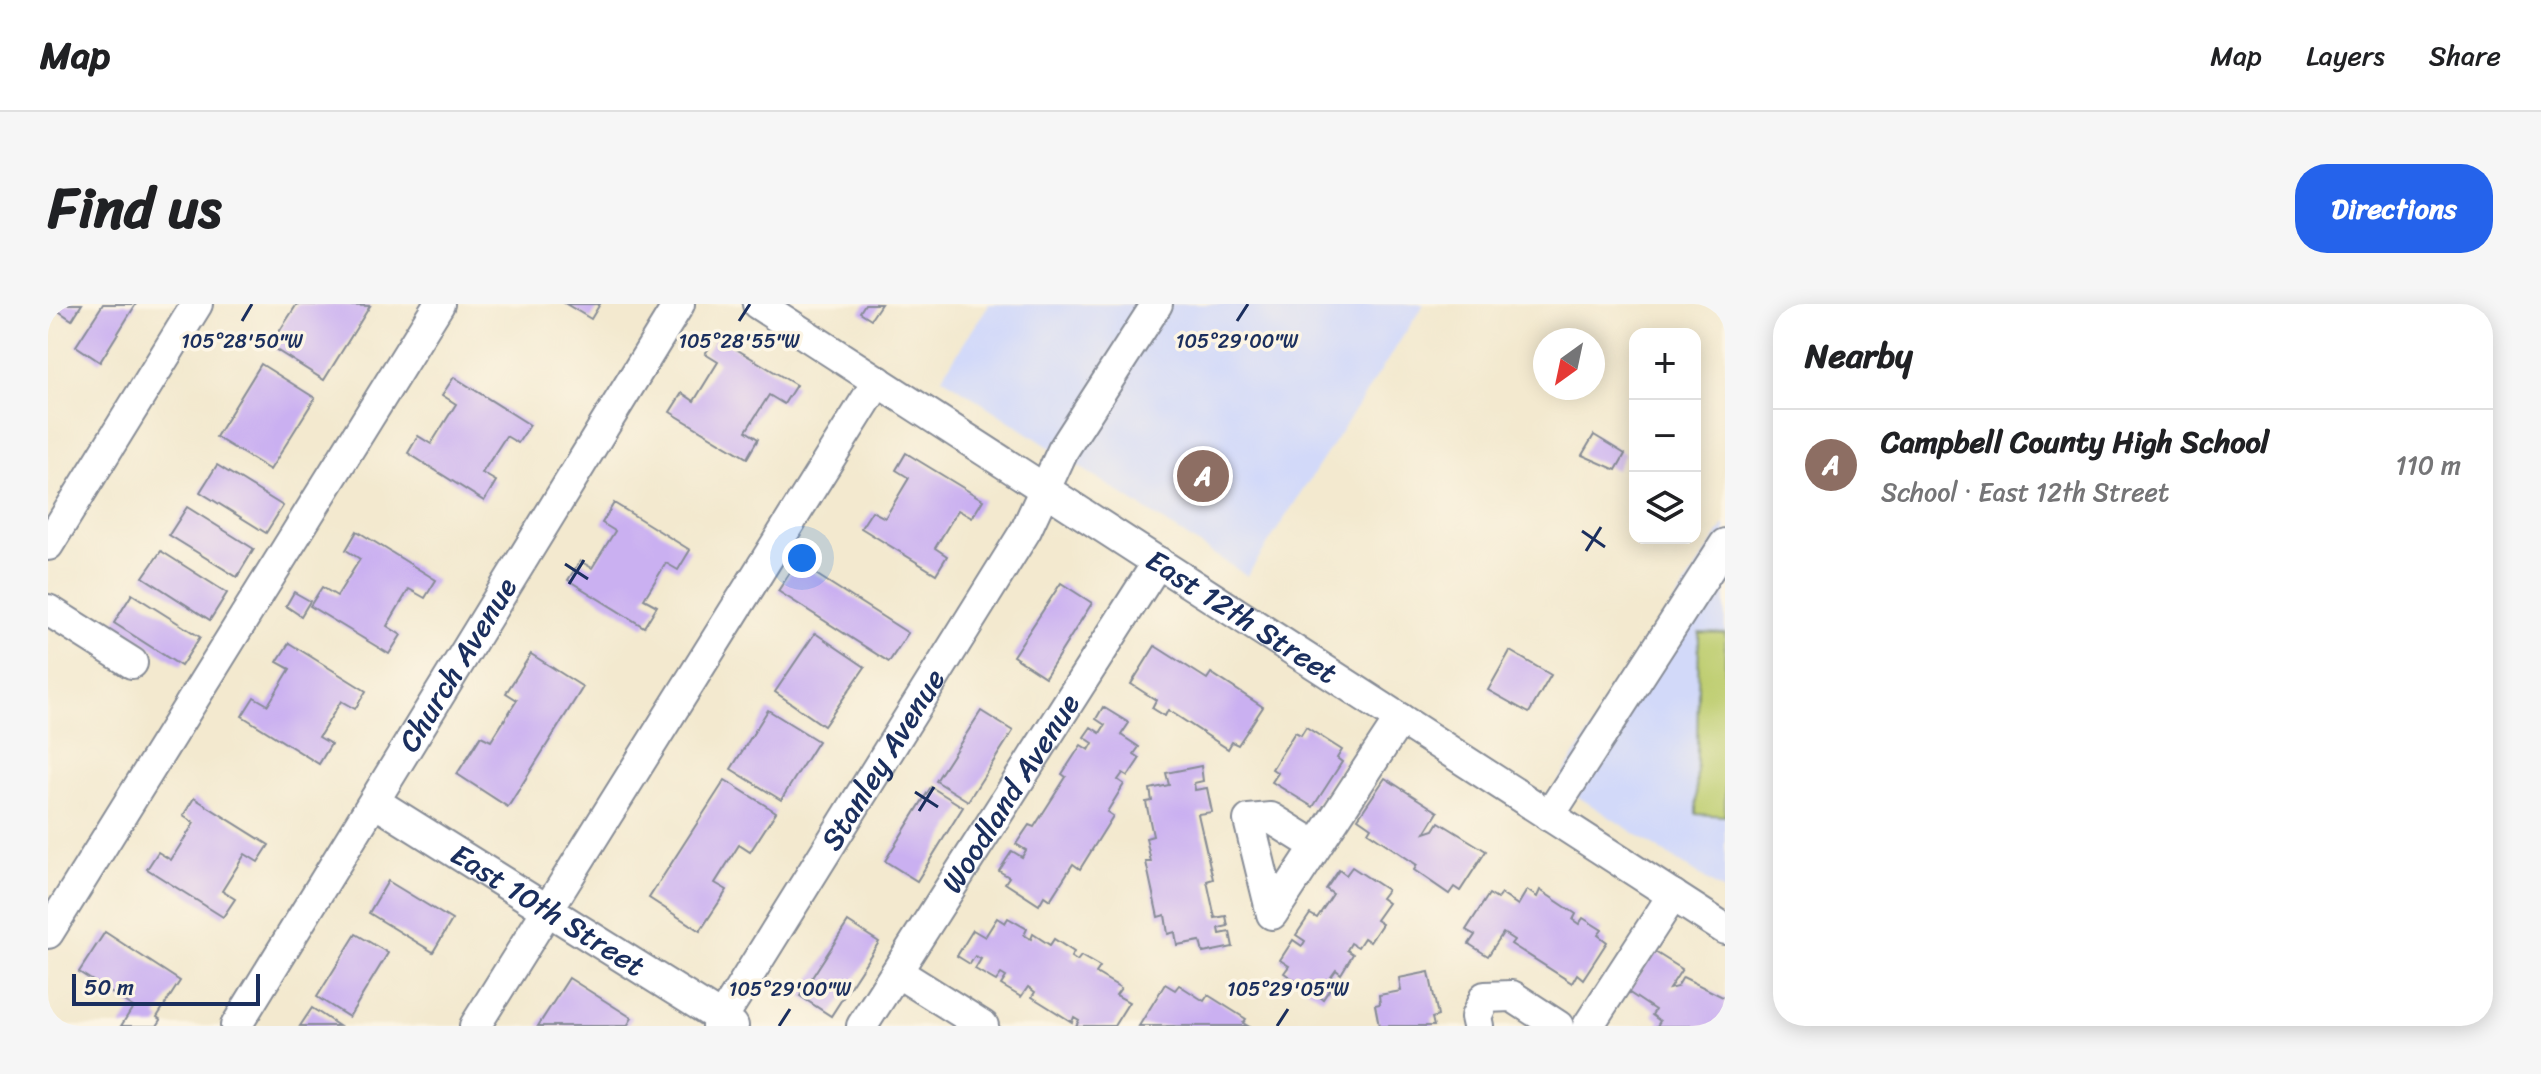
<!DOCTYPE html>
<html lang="en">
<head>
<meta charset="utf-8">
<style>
  body { margin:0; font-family:Sriracha,sans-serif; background:#f6f6f6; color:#202124 }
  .controls { position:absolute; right:24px; top:24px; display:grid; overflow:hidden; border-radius:16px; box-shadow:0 4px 20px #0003 }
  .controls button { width:72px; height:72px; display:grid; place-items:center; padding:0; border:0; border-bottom:2px solid #e0e0e0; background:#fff; color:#202124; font:40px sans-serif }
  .compass { position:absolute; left:1485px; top:24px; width:72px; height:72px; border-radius:50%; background:#fff; box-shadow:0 4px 20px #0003; rotate:213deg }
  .scale { position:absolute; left:24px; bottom:20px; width:188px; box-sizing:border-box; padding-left:8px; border:4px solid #1b2f5e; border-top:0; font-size:22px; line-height:28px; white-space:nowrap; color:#1b2f5e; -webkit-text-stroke:6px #fcf5e5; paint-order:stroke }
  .you { position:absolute; left:754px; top:254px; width:28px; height:28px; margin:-20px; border:6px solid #fff; border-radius:50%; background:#1a73e8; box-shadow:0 0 0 12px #1a73e833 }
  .badge { display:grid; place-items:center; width:52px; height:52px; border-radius:50%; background:#2563eb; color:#fff; font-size:26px; font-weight:700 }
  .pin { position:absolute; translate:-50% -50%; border:4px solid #fff; box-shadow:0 2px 8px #0006 }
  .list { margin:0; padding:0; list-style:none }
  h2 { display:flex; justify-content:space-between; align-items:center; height:104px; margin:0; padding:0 32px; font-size:34px }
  h2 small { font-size:26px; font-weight:400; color:#757577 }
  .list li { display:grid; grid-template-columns:52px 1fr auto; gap:24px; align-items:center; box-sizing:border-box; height:112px; padding:0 32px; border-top:2px solid #e0e0e0 }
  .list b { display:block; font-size:30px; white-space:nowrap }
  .list p { margin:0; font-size:26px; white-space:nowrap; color:#757577 }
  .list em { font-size:26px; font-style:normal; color:#757577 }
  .icon { flex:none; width:44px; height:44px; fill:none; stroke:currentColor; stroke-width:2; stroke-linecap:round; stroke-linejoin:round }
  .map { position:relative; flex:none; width:1677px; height:722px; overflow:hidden; border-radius:32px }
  header { display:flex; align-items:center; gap:48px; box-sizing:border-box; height:112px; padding:0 40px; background:#fff; border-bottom:2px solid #e0e0e0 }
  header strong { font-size:38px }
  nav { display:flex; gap:44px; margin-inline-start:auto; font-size:28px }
  .intro { display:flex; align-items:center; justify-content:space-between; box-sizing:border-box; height:192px; padding:0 48px }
  h1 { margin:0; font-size:56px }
  .button { padding:20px 36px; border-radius:32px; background:#2563eb; color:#fff; font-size:28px; font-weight:700 }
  main { display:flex; gap:48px; padding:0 48px }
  aside { flex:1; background:#fff; border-radius:32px; box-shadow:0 4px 20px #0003 }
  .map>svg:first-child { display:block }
  .built { fill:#d2d9f9 }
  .green { fill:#becd6f; stroke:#6c7e66; stroke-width:2 }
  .building { fill:#cab0f1 }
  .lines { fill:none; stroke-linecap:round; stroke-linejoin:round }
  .minor-casing { stroke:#878c96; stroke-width:34 }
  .minor { stroke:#fff; stroke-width:30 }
  .ticks { fill:none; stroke:#1b2f5e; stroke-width:3 }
  .labels { text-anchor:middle; stroke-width:7; stroke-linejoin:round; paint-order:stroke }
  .street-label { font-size:30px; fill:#1b2f5e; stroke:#fcf5e5 }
  .ticks-label { font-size:20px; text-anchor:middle; fill:#1b2f5e; stroke:#fcf5e5; stroke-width:7; stroke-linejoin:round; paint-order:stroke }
</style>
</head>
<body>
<header>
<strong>Map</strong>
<nav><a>Map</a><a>Layers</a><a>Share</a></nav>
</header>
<div class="intro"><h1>Find us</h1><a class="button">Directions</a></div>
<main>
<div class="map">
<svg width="1677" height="722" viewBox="0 0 1677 722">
  <rect width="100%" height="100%" fill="#fcf5e5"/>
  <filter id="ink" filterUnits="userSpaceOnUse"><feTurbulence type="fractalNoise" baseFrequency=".0125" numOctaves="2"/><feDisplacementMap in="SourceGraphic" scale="16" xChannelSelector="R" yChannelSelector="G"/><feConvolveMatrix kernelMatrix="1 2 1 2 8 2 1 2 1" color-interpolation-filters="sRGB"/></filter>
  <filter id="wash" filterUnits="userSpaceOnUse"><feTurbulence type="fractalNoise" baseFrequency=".006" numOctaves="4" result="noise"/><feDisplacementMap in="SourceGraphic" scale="32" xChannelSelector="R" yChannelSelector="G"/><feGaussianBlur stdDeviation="1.8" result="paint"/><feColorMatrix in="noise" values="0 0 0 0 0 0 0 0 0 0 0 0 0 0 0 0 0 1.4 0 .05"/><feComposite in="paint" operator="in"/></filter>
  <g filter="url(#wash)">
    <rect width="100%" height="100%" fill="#f3e9cf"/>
    <g class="built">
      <path d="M941,0H1376L1199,272L894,73Z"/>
      <path d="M1677,220V588L1509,479Z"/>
    </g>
    <path class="green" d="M1651,328L1677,329V512L1648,510Z"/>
    <g id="blocks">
      <g class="building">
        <path d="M13,0H34L24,16L9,6Z"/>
        <path d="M55,0H88L52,58L28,42Z"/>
        <path d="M249,0L322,2L276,76L222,42Z"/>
        <path d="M518,0H552L543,15Z"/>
        <path d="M817,0H833L823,15L812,8Z"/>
        <path d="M668,33L748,81L736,100L721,91L698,127L710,135L699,154L622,108L634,89L646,97L670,58L657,50Z"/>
        <path d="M213,60L267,94L222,166L168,133Z"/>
        <path d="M406,73L482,121L470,139L458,132L434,169L448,177L436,197L360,149L370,132L383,140L408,100L394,91Z"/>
        <path d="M1546,131L1577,150L1568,166L1534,151Z"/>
        <path d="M858,149L935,196L924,214L910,206L887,244L899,252L888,270L813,224L824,207L837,214L861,174L848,166Z"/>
        <path d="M169,161L235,202L218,229L152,188Z"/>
        <path d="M566,199L642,246L630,266L618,259L596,295L609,302L596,323L520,276L532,257L544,264L567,227L554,219Z"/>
        <path d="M139,203L206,245L189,273L121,231Z"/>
        <path d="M309,227L388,276L377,294L361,285L339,322L353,331L341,350L262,302L274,283L289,292L312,255L298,246Z"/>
        <path d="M113,247L179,289L162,316L95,273Z"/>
        <path d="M749,258L860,329L841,358L730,287Z"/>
        <path d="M1013,279L1044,299L997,373L965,352Z"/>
        <path d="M246,288L262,297L253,312L238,302Z"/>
        <path d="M84,290L152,333L133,362L66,319Z"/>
        <path d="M767,329L817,363L776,422L727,388Z"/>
        <path d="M241,339L318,387L307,405L293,397L271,433L283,440L271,460L194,412L206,393L220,401L242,365L229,358Z"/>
        <path d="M1107,342L1159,375L1163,369L1215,403L1190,441L1184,438L1180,445L1120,406L1117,412L1104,404L1108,396L1083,380Z"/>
        <path d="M1462,347L1503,371L1481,409L1440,386Z"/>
        <path d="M483,350L535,383L460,503L409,470L433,432L443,437L469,396L458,389Z"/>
        <path d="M1055,403L1081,419L1073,431L1091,443L1086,450L1092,454L1080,472L1075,469L1070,476L1076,480L1059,508L1065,512L1032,565L1025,560L1002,596L996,592L991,601L957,579L961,573L951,567L964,547L974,553L978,546L968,540L981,521L986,523L1018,473L1014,470L1033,441L1041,446L1045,439L1036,433L1043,423L1052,429L1057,421L1048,415Z"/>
        <path d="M720,406L770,437L733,496L683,465Z"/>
        <path d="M933,407L965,427L920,497L888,477Z"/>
        <path d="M1258,423L1294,446L1289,454L1294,458L1265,503L1224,478L1230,469L1224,465L1247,428L1253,431Z"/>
        <path d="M1153,462L1155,477L1146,479L1147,486L1159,484L1164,508L1150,510L1165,575L1159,577L1167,614L1178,612L1180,622L1171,624L1172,630L1182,628L1185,643L1155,649L1152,637L1129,641L1127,628L1120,630L1117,611L1110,613L1098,558H1103L1098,534L1105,532L1098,498L1104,497L1102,485L1121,481L1118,469Z"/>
        <path d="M1337,474L1390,508L1377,529L1386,526L1391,518L1438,547L1412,587L1406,583L1401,590L1366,566L1369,561L1320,528L1323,523L1310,514Z"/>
        <path d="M677,476L728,508L702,548L691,541L667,579L679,586L652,627L601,594Z"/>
        <path d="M883,483L915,503L869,577L837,557Z"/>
        <path d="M146,494L221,541L210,558L197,550L174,587L187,595L175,613L99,565L110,548L123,556L146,519L135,512Z"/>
        <path d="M1304,563L1339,586L1333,594L1340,599L1328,616L1334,620L1322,638L1316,634L1310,643L1303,639L1299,646L1305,650L1293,670L1288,666L1283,673L1288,676L1275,695L1236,669L1241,662L1232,656L1245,636L1254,642L1257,637L1248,631L1262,610L1269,614L1285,590L1278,585L1291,566L1298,571Z"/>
        <path d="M340,577L404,616L385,648L321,609Z"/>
        <path d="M1479,586L1489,593L1492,586L1528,610L1525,616L1531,620L1535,614L1554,626L1550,631L1559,638L1535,675L1529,670L1524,679L1463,640L1466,636L1455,629L1440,652L1421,640L1427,631L1418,626L1441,590L1449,595L1453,590L1470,601Z"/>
        <path d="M949,614L957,619L960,614L979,625L976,631L983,635L985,630L1002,641L1006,635L1026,648L1023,653L1029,657L1033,652L1052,663L1048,669L1073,684L1068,691L1081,698L1066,722H1028L1031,716L1026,713L1024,718L984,693L987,688L980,683L973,693L953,681L958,673L953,670L948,677L927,665L933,655L927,652L922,660L909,652L925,626L937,633Z"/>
        <path d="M800,618L831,638L783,712L752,692Z"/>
        <path d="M57,628L132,677L109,713L113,716L109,722H73L85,703L31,668Z"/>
        <path d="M308,630L340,649L301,713L269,693Z"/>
        <path d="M1607,648L1634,665L1621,685L1629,683L1635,673L1677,694V722H1609L1612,717L1604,711L1607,706L1580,688Z"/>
        <path d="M1381,668L1390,712L1384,714L1386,722H1331L1327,701L1332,700L1331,691L1353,687L1351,674Z"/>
        <path d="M521,674L584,714L579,722H490Z"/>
        <path d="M1117,680L1127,686L1131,681L1156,697L1160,691L1198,715L1195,719L1200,722H1091Z"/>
        <path d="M264,704L291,722H252Z"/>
      </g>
    </g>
  </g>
  <g filter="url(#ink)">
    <use href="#blocks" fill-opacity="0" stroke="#878c96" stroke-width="2"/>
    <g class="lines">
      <defs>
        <g id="minor">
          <path id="s1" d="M710,0L1677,625"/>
          <path d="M0,241L149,0"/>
          <path d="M0,306L84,359"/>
          <path id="s2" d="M327,498L685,722"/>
          <path d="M1501,512L1677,240"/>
          <path d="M1268,542L1223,514L1201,516L1224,610L1352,415"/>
          <path d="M0,629L391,0"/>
          <path d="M849,668L935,722"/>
          <path id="s3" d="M188,722L631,0"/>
          <path d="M427,722L830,77"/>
          <path id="s4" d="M669,722L978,226L1015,146L1109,0"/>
          <path id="s5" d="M814,722L1110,258"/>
          <path d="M1430,722L1428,713L1437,693L1464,692L1510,722"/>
          <path d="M1540,722L1625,591"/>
        </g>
      </defs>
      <use href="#minor" class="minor-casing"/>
      <use href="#minor" class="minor"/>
    </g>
  </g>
  <path class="ticks" d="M194,17L204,0M691,17L702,0M1189,17L1200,0M1534,227L1557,243M1538,247L1553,223M517,260L540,275M521,280L536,256M867,488L890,503M871,507L886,483M731,722L742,705M1229,722L1240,705"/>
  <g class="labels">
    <g class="street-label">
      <text dy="10" stroke="none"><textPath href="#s1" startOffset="576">East 12th Street</textPath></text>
      <text dy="10" stroke="none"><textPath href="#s3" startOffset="424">Church Avenue</textPath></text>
      <text dy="10" stroke="none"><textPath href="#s4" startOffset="314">Stanley Avenue</textPath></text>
      <text dy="10" stroke="none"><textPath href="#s5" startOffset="276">Woodland Avenue</textPath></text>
      <text dy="10" stroke="none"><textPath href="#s2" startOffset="204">East 10th Street</textPath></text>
    </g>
  </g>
  <g class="ticks-label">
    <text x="194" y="44">105°28'50"W</text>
    <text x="691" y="44">105°28'55"W</text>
    <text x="1189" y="44">105°29'00"W</text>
    <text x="742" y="692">105°29'00"W</text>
    <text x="1240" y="692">105°29'05"W</text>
  </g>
</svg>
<div class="controls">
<button>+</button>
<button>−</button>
<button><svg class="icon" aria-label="layers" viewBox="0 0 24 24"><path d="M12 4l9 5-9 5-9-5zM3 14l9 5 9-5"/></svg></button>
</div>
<svg class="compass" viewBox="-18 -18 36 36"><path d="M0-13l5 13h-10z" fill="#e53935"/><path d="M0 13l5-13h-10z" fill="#757577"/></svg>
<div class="scale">50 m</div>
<div class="you"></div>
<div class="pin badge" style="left:1155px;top:172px;background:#8d6e63">A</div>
</div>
<aside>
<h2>Nearby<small></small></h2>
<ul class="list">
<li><span class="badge" style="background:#8d6e63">A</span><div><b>Campbell County High School</b><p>School · East 12th Street</p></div><em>110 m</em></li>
</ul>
</aside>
</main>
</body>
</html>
